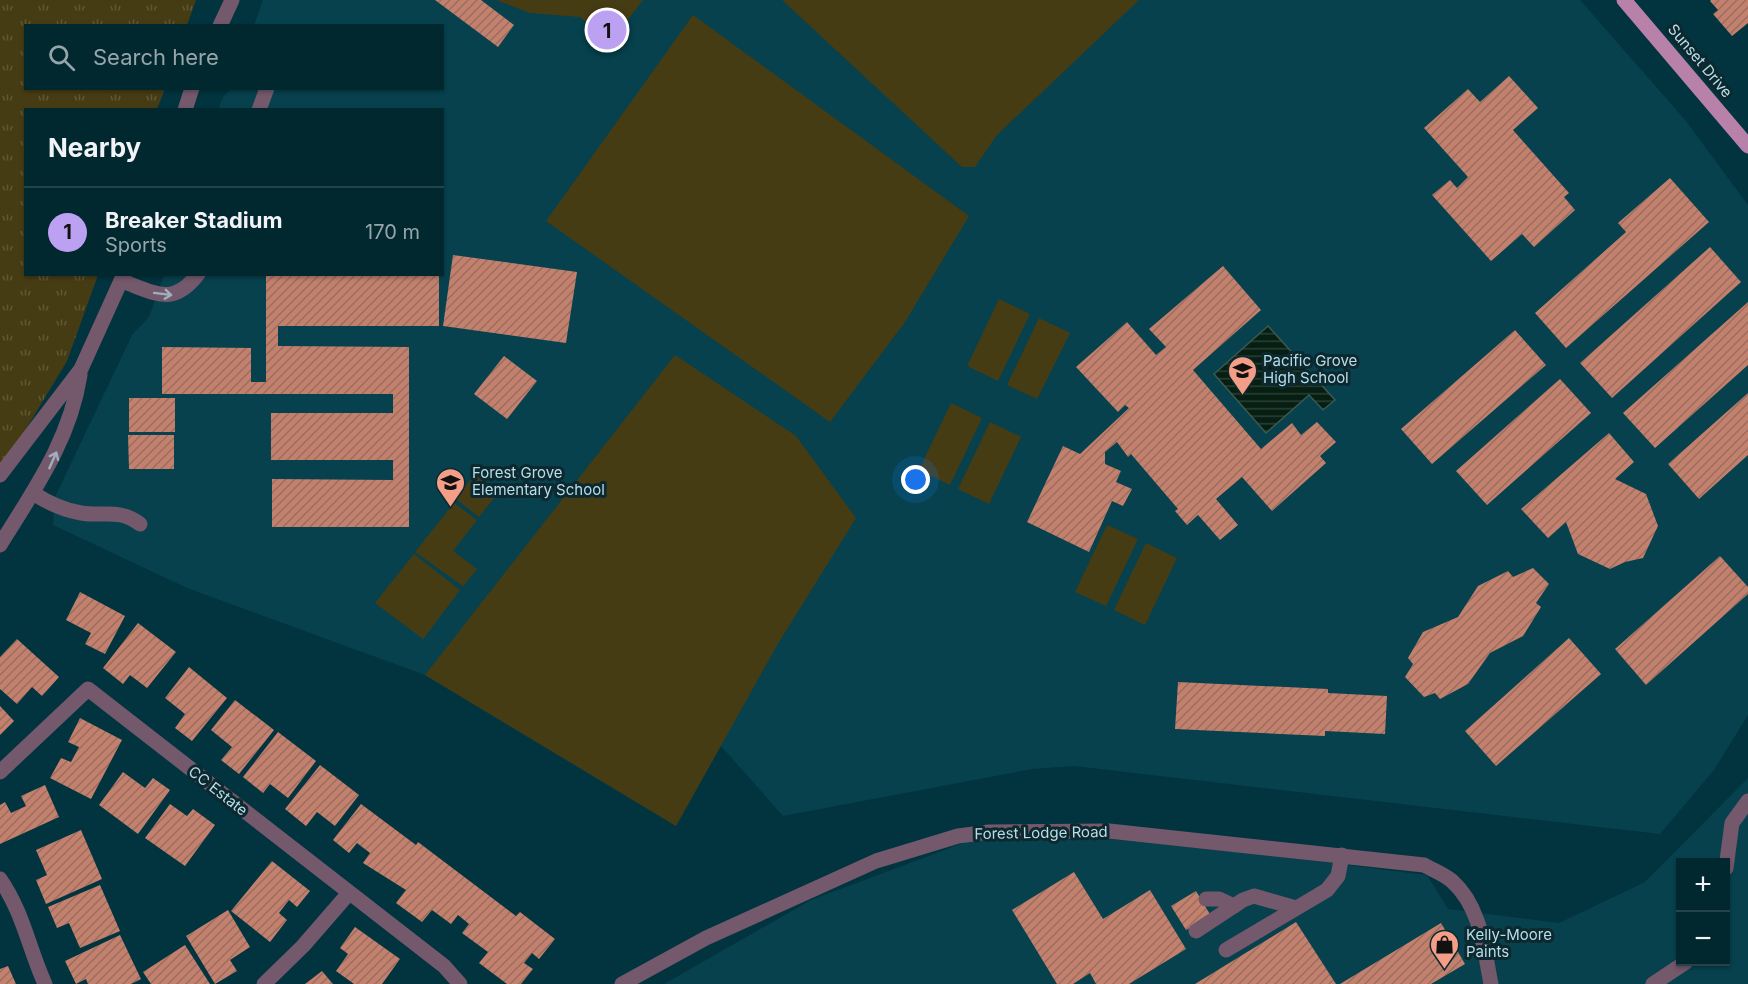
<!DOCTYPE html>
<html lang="en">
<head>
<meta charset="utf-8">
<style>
  body { margin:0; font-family:Inter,sans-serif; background:#0b2f37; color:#f1f3f6 }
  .controls { position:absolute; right:18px; bottom:18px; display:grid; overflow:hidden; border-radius:0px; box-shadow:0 2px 4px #0004 }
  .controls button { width:54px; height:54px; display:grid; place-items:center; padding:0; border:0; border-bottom:2px solid #23444b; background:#01272f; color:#f1f3f6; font:30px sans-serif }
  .you { position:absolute; left:916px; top:480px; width:21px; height:21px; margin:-15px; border:4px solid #fff; border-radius:50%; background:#1a73e8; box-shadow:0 0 0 9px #1a73e833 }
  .badge { display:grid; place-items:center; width:39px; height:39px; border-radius:50%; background:#bca0f2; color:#111; font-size:20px; font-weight:700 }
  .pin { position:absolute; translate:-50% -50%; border:3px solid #fff; box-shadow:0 2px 6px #0006 }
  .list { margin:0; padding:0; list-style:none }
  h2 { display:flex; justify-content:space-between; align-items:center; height:78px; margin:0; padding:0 24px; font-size:26px }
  h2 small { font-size:20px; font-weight:400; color:#96a5aa }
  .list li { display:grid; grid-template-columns:39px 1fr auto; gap:18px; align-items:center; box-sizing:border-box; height:90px; padding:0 24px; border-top:2px solid #23444b }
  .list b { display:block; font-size:22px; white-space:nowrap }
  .list p { margin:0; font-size:20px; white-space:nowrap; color:#96a5aa }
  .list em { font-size:20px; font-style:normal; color:#96a5aa }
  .icon { flex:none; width:33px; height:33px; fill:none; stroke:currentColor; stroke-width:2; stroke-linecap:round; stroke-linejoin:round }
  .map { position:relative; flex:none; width:1748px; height:984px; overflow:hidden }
  .search { position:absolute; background:#01272f; box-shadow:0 2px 4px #0004; left:24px; top:24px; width:420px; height:66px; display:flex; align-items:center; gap:15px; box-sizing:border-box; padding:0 21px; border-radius:0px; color:#96a5aa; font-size:22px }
  .panel { position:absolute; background:#01272f; box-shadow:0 2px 4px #0004; left:24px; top:108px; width:420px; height:168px; border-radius:0px }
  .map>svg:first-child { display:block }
  .built { fill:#06414d; fill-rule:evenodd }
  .grass { fill:url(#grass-tufts) }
  .garden { fill:#463c14 }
  .water { fill:url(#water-rules); stroke:#3c5852; stroke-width:1.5 }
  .building { fill:url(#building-hatch) }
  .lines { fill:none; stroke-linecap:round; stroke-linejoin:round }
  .minor { stroke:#74586c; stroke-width:15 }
  .major { stroke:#b881aa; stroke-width:15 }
  .oneway { stroke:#a0afbd }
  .labels { text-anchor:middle; stroke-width:6; stroke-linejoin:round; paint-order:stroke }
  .street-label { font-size:15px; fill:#b7dee9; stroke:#0d282f }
  .poi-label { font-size:15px; fill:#b7dee9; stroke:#0d282f; text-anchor:start }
</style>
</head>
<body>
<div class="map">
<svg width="1748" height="984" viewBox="0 0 1748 984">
  <defs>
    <pattern id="grass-tufts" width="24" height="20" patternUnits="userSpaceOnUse" patternTransform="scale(1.5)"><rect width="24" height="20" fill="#463c14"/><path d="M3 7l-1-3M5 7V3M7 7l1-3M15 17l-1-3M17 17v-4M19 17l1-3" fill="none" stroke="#5e5836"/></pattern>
    <pattern id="water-rules" width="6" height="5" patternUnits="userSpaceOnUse" patternTransform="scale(1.5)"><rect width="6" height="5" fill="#071f12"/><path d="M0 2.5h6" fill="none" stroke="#293f34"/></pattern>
    <pattern id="building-hatch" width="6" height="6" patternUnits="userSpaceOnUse" patternTransform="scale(1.5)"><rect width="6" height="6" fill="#c3806d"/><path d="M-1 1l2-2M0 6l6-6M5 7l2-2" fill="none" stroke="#996e61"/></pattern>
  </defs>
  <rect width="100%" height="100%" fill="#01343f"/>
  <g class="built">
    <path d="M263,0H1580L1686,121L1748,205V715L1714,770L1660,834L1074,766L1032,769L783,816L721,746L676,826L425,675L187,588L53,525L55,497L132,335L149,317L164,275L442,274V110L218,109L223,97L231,89L442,88V26L254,25Z"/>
    <path d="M1748,778V984H664L811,900L971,840L1139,839L1427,875L1448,909L1559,923L1645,882ZM1680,862H1726V962H1680Z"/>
  </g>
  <path class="grass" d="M0,0H196L187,25L26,26V88L165,89L157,109L26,110V274L98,275L67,361L0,472Z"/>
  <g class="garden">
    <path d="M496,0H643L610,43L580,17L530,13Z"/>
    <path d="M782,0H1139L997,135L975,167H962Z"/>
    <path d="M693,15L969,216L905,322L830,422L546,221Z"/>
    <path d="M999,299L1030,314L998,381L967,366Z"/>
    <path d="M1039,318L1070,333L1037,399L1007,385Z"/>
    <path d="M675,355L796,436L856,518L779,642L676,826L425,675Z"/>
    <path d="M951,403L982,418L950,485L919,470Z"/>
    <path d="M990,422L1021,437L989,504L958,489Z"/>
    <path d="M475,474L498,493L479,517L456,499Z"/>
    <path d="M454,503L477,520L453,551L477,569L463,586L415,552Z"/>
    <path d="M1107,525L1138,539L1106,606L1075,592Z"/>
    <path d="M1146,543L1177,558L1145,625L1114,610Z"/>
    <path d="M414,554L460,590L423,639L375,603Z"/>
  </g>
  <path class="water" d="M1268,326L1335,400L1323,410L1309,395L1266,433L1214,374Z"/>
  <g class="building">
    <path d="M435,0H481L514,25L498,47Z"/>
    <path d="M1711,0H1748V23L1732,36L1713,14L1718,10L1710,1Z"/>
    <path d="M1509,76L1538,108L1513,130L1569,193L1564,197L1575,210L1534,247L1522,234L1491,261L1432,195L1450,180L1457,188L1468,177L1424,128L1468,89L1480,102Z"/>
    <path d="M1670,178L1709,222L1566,348L1535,313L1626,232L1618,223Z"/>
    <path d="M1710,247L1741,282L1612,398L1580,363Z"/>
    <path d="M453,255L577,272L566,343L443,326Z"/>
    <path d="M1223,266L1261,310L1193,370L1261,449L1292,423L1301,435L1317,422L1336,442L1320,456L1326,463L1272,511L1242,477L1216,499L1238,525L1220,540L1198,515L1187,525L1175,511L1178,509L1131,454L1128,457L1117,442L1105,452V464L1121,471L1116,482L1132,489L1123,506L1112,501L1089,552L1027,522L1063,446L1080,454L1129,408L1125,405L1118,412L1076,367L1127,322L1156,355L1166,347L1149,329Z"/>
    <path d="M266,274H439V326H278V346L409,347V527H272V479L393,480V460H271V413H393V394H162V347L251,348V382H266Z"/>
    <path d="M1748,302V365L1655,448L1623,413Z"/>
    <path d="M1515,330L1546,365L1432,464L1401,429Z"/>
    <path d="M504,356L537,381L507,419L474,394Z"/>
    <path d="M1560,379L1591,413L1487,505L1456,471Z"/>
    <path d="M1748,393V455L1699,499L1668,464Z"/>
    <rect x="129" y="398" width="46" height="34"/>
    <path d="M1609,433L1634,462L1615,479L1646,494L1658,526L1643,558L1625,562L1610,569L1578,554L1566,522L1548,538L1521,509Z"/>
    <path d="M128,435H174V469H129Z"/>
    <path d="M1720,556L1748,587V594L1646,685L1615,649Z"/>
    <path d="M1533,568L1549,584L1536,603L1541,607L1523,636L1490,653L1468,684L1440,699L1435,693L1424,697L1405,677L1413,664L1408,658L1423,632L1458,617L1478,586L1508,571L1513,577Z"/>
    <path d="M80,592L125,616L105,654L85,644L91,633L66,620Z"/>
    <path d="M138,623L176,652L147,688L130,675L123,684L103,668Z"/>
    <path d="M1569,638L1601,674L1496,766L1465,731Z"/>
    <path d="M17,639L59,677L42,696L32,687L17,704L0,689V657Z"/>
    <path d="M189,667L227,698L192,741L175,728L185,714L165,698Z"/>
    <path d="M1178,682L1328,689V693L1387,696L1385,734L1325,731V736L1175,729Z"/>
    <path d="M235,700L274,730L239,774L221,760L232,747L211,730Z"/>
    <path d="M0,706L14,721L0,735Z"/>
    <path d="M80,718L122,740L91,799L50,778L61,758L71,762L79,747L68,742Z"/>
    <path d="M278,732L316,761L288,798L270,784L263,793L243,777Z"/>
    <path d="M320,765L359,795L335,826L317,812L306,826L285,809Z"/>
    <path d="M123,772L145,788L153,778L170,790L138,834L99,805Z"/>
    <path d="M45,785L59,817L0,844V805L5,802L11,813L26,806L21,796Z"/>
    <path d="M170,804L187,816L193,809L215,825L185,866L145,838Z"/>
    <path d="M361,804L416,845L418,842L516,916L520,912L555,939L539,959L532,953L524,963L533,969L521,984H507L479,963L488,952L462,933L469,924L458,915L451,924L432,910L422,922L396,903L406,890L363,863L370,853L357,843L349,853L333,840Z"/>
    <path d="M81,830L102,879L46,904L36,880L47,875L36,850Z"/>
    <path d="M272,861L310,891L297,907L289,900L279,913L287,920L270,942L231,911Z"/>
    <path d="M1074,872L1103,919L1150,890L1186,949L1129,984H1096L1090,973L1073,984H1057L1012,910Z"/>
    <path d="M100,885L120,931L80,948L69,923L57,928L48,907Z"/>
    <path d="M1196,891L1211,916L1186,930L1171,906Z"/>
    <path d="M228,910L250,947L230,960L237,971L215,984L186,936Z"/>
    <path d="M1296,922L1336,984H1195Z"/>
    <path d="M1441,923L1465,964L1431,984H1340Z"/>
    <path d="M355,927L400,959L382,984H354L336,971L348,954L340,948Z"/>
    <path d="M120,935L141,979L131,984H88L86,979L76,984L65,961Z"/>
    <path d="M185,945L210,984H151L143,972Z"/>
    <path d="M8,966L16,984H0V969Z"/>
    <path d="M322,971L333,984H305Z"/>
  </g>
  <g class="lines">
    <g class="minor">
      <path d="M220,26L232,0"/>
      <path d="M185,110L192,88"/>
      <path d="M259,110L267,88"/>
      <path d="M122,281C155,293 173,307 198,274"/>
      <path d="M0,475L81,369L124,274"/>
      <path d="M33,493C48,503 63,510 81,513C105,517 118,508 140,524"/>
      <path d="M0,545C34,490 70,440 80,375"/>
      <path d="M0,772L88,689L444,966L460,984"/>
      <path d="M1726,868L1732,823L1748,801"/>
      <path d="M0,879C23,912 29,949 45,984"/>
      <path d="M1206,899H1219L1234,906"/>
      <path d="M1196,931L1243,900L1254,896L1296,908"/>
      <path d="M1226,950L1327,890L1338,876L1342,855"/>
      <path d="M264,984L303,946L349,893"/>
      <path d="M622,984L706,938L876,861L958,836L989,832L1109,831L1424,865C1433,870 1444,874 1452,881C1481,907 1484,949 1491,984"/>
      <path d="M1653,984L1686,962"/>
    </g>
    <path class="major" d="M1624,0L1748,146"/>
  </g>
  <defs><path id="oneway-shaft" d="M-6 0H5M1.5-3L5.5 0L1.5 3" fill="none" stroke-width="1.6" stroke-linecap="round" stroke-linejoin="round" transform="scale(1.5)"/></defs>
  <g class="oneway">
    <use href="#oneway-shaft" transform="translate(163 294) rotate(7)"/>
    <use href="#oneway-shaft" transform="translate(53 460) rotate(-66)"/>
  </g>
  <defs>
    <symbol id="school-pin" viewBox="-11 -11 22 30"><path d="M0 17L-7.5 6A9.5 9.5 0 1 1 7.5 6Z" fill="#f49e87" stroke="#0d282f"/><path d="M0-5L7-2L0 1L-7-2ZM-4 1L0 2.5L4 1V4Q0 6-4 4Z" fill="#111"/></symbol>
    <symbol id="shop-pin" viewBox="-11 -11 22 30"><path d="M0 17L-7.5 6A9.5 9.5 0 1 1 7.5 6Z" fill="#f49e87" stroke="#0d282f"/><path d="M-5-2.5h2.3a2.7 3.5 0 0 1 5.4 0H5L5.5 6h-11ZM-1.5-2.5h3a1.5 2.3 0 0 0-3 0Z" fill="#111"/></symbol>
  </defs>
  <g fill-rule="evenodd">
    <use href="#school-pin" x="1226" y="354" width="33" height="45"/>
    <use href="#school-pin" x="434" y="466" width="33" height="45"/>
    <use href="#shop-pin" x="1428" y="928" width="33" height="45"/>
  </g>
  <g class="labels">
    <g class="street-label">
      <text transform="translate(1700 61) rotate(50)" y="5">Sunset Drive</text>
      <text transform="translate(218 791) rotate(38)" y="5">CC Estate</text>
      <text transform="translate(1041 833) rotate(-1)" y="5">Forest Lodge Road</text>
    </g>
    <g class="poi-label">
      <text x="1263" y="366">Pacific Grove<tspan x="1263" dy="17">High School</tspan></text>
      <text x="472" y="478">Forest Grove<tspan x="472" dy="17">Elementary School</tspan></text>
      <text x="1466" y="940">Kelly-Moore<tspan x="1466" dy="17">Paints</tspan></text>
    </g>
  </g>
</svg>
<div class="controls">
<button>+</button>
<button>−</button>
</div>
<div class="you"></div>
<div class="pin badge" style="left:607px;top:30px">1</div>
<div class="search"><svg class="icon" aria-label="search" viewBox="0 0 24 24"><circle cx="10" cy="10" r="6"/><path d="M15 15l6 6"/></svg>Search here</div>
<section class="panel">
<h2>Nearby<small></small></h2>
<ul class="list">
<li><span class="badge">1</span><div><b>Breaker Stadium</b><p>Sports</p></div><em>170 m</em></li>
</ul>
</section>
</div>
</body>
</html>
